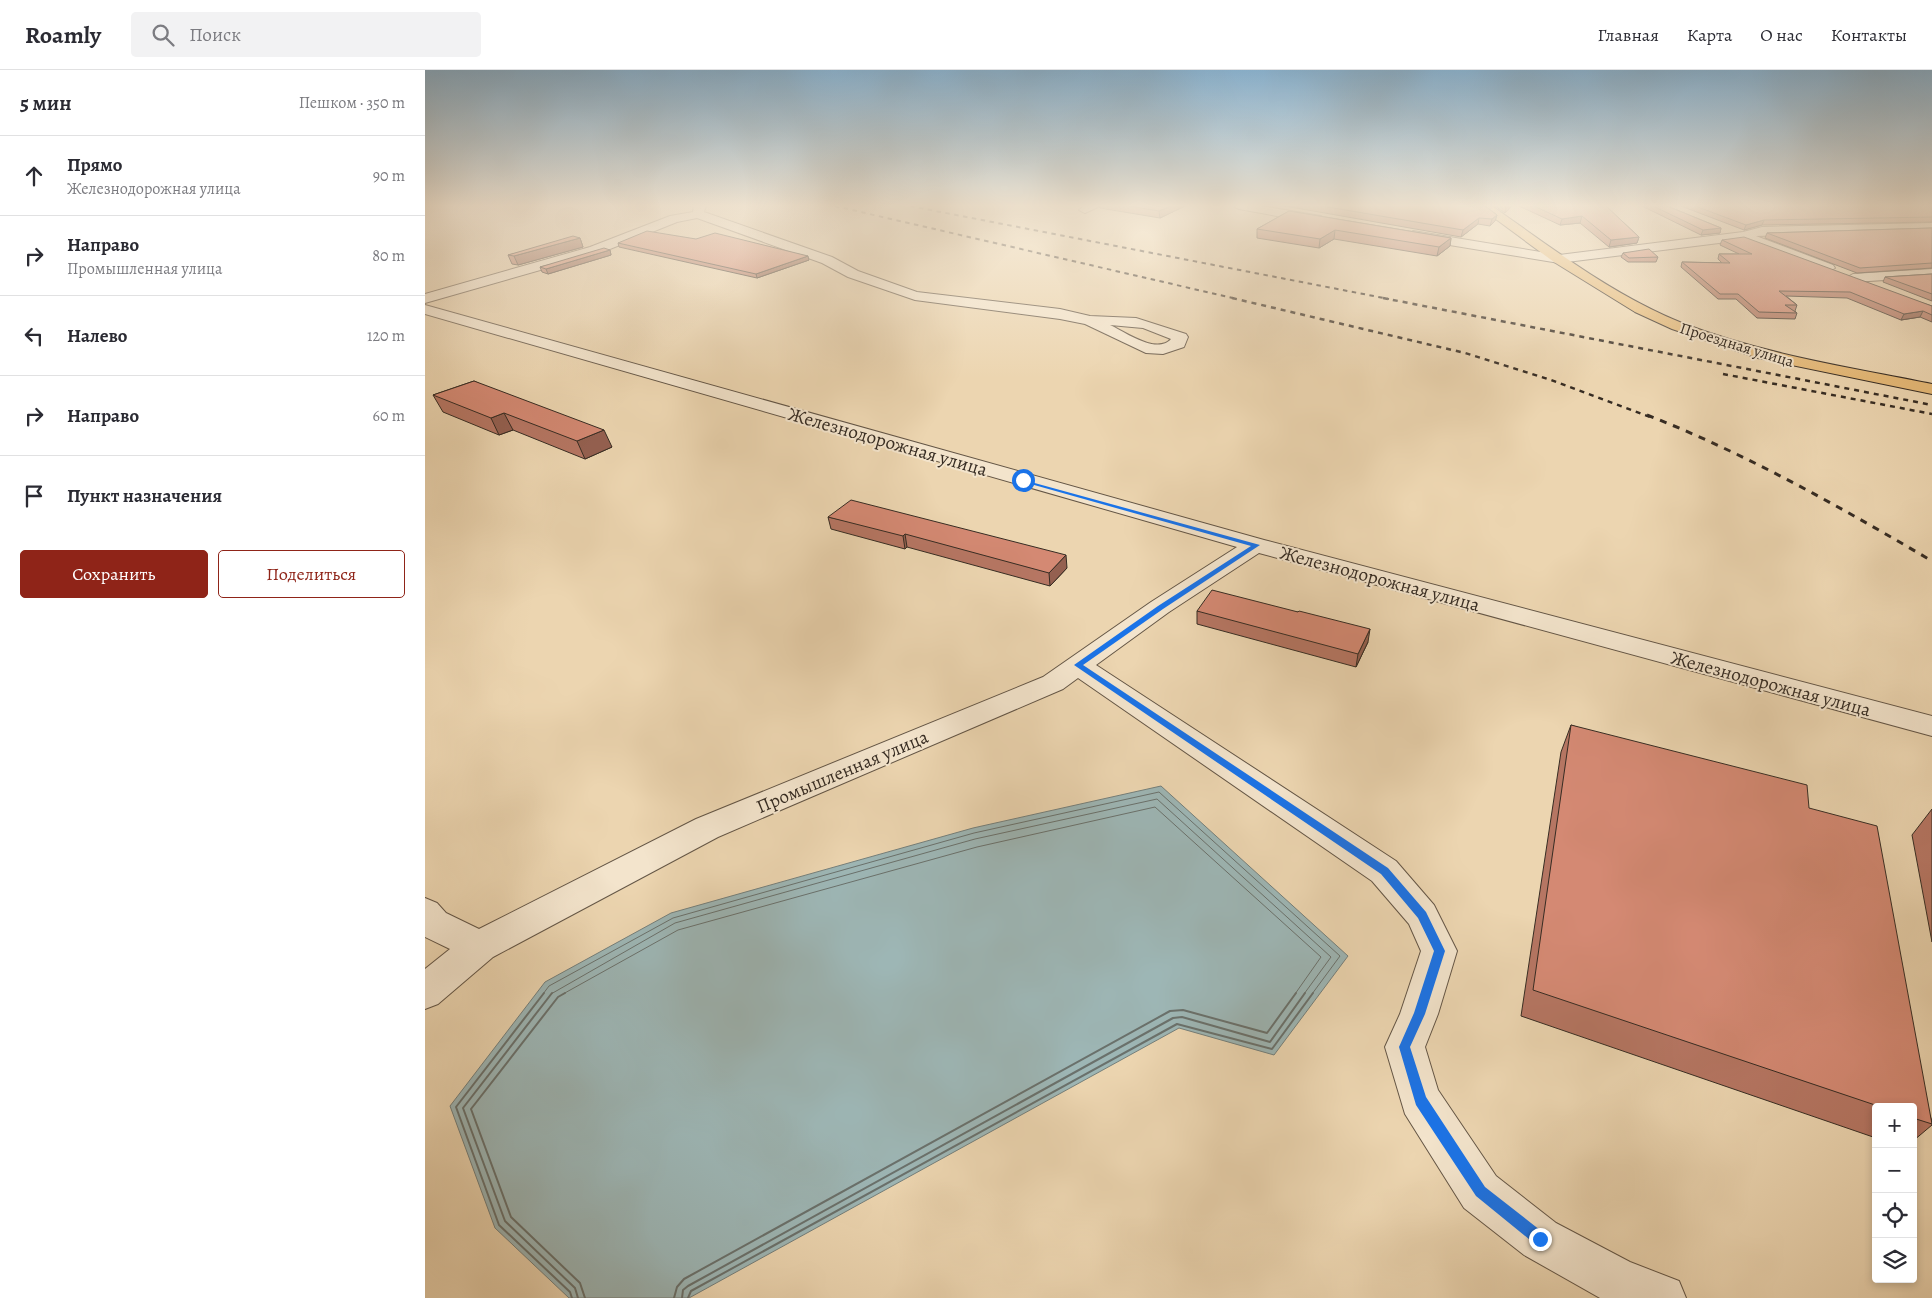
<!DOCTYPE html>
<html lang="ru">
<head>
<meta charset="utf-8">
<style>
  body { margin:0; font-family:Alegreya,serif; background:#f2f2f3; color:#2b2b33 }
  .controls { position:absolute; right:15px; bottom:15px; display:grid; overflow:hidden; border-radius:5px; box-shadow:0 2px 8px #0003 }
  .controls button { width:45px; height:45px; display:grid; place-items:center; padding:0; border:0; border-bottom:1px solid #e1e1e2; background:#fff; color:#2b2b33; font:25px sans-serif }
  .stop { position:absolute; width:15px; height:15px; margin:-11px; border:4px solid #1a73e8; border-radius:50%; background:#fff }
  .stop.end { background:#1a73e8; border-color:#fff; box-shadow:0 1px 5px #0008 }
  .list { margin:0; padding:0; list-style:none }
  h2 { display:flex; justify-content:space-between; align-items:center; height:65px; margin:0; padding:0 20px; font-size:21px }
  h2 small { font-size:16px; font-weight:400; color:#7c7c81 }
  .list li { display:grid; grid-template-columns:32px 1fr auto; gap:15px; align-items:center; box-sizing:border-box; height:80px; padding:0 20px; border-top:1px solid #e1e1e2 }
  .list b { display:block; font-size:19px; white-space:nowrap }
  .list p { margin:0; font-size:16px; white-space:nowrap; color:#7c7c81 }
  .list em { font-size:16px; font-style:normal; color:#7c7c81 }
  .actions { display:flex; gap:10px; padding:15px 20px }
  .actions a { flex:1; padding:11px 0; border:1px solid #8f2418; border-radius:5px; text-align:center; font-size:18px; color:#8f2418 }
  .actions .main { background:#8f2418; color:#fff }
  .icon { flex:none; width:28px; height:28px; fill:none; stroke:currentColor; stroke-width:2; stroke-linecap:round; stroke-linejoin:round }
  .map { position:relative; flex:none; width:1507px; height:1228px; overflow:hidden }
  header { display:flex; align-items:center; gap:30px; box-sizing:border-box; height:70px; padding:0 25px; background:#fff; border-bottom:1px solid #e1e1e2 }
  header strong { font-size:24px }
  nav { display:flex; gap:28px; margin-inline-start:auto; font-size:18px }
  .search { width:350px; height:45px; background:#f2f2f3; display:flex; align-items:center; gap:12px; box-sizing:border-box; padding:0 18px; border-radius:5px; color:#7c7c81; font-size:19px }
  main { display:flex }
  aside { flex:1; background:#fff }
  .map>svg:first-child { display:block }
  .water { fill:#9db6b5; stroke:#747f7b }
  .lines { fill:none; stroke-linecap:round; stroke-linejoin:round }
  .shore-far1 { stroke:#6a716c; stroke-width:1 }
  .shore { stroke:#6a716c; stroke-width:2 }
  .minor-casing { stroke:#645646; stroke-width:2 }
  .major-casing { stroke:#362c23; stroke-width:2 }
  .minor { fill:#f3e4cc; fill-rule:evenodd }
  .major { fill:#e6ba78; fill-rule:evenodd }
  .rail-far2 { stroke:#362c23; stroke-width:2; stroke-dasharray:4.5 4.5; stroke-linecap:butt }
  .rail-far1 { stroke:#362c23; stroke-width:2.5; stroke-dasharray:5 5; stroke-linecap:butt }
  .rail { stroke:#362c23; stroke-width:3; stroke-dasharray:7 7; stroke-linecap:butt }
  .wall { fill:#b67663; stroke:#362c23 }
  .shaded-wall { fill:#946050; stroke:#362c23 }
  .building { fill:#d48973; stroke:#362c23 }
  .route { fill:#1a73e8 }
  .labels { text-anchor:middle; stroke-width:4; stroke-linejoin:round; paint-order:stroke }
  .far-street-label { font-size:16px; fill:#362c23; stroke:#f3e4cc }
  .street-label { font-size:19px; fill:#362c23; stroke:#f3e4cc }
</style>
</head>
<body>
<header>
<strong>Roamly</strong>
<div class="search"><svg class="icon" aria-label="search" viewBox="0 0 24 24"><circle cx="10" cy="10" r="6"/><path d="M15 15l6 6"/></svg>Поиск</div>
<nav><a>Главная</a><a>Карта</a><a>О нас</a><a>Контакты</a></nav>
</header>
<main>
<aside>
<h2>5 мин<small>Пешком · 350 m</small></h2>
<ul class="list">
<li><svg class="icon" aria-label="ahead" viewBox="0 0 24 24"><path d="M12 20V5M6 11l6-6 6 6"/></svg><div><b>Прямо</b><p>Железнодорожная улица</p></div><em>90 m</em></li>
<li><svg class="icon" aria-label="right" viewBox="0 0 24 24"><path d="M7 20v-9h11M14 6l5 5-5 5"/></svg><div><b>Направо</b><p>Промышленная улица</p></div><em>80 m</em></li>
<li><svg class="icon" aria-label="left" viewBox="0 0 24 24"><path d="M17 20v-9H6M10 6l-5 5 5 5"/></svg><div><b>Налево</b></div><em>120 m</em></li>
<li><svg class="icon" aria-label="right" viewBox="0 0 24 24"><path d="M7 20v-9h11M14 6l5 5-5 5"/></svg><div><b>Направо</b></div><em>60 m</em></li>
<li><svg class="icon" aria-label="arrive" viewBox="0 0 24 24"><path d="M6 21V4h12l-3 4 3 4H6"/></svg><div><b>Пункт назначения</b></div></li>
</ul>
<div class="actions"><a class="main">Сохранить</a><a>Поделиться</a></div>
</aside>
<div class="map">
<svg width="1507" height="1228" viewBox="0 0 1507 1228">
  <rect width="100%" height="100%" fill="#ecd5b0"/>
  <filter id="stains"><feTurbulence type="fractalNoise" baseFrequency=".004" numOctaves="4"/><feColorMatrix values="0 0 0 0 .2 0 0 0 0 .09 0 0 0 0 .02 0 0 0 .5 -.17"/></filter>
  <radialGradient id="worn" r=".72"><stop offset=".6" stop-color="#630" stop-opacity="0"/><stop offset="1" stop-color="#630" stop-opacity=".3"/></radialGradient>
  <path class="water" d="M736,716L923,886L849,985L754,958L264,1228H144L70,1158L25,1036L120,912L246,843L548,758Z"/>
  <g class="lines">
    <g class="shore-far1">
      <path d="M118,924L124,916L248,848L549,763L734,722L915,886L887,924"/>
      <path d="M126,924L250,853L550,769L732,729L906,887L879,924"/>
      <path d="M138,924L253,860L552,777L730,737L896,887L870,924"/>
    </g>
    <g class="shore">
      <path d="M119,923L31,1037L74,1155L145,1222L147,1228"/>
      <path d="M127,923L38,1038L80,1151L150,1218L153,1228"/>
      <path d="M140,923L133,927L46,1039L86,1147L155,1213L160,1228"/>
      <path d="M249,1228L252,1217L259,1209L745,941L758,940L842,963L871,923"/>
      <path d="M257,1228L258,1220L263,1216L748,948L757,947L845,972L880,923"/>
      <path d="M263,1228L266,1221L752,954L847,979L888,923"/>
    </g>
    <defs>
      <g id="minor">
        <path d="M269,136H281L279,142L407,187L433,201L492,222L635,239L665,246L711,248L761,264L763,267L759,277L738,284L721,283L660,254L635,249L490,230L423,207L397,193L272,148L252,152L175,183L0,233V224L165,177L245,146L268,142ZM685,255L718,258L746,269C732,285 700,262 685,255Z"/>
        <path d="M659,136H675L660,143L654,140Z"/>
        <path d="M808,136H836L896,146L902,150L896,154L814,139Z"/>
        <path d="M1507,153V161L1331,166L1408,195L1410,198L1403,202L1318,170L1134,193L988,169L982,165L988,161L1134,185L1318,162L1337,157Z"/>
        <path d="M1507,199V207L1428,212L1421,208L1428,204Z"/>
        <path d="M0,235L839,470L1507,646V666L834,483L744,542L671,595L971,791L1009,835L1032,881L1013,944L1000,977L1013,1020L1071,1106L1131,1153L1205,1192L1254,1211L1261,1228H1175L1099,1185L1039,1138L980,1044L960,977L975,944L996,881L984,854L947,811L653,608L638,619L293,767L68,887L13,934L0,939V899L25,879L0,867V828L12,833L21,843L54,859L271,749L618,607L726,532L812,477L0,244Z"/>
      </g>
      <path id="major" d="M1053,136H1067C1127,178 1189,226 1257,253C1337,284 1423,297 1507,314V324L1333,288L1247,259L1210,242L1129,192Z"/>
    </defs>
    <use href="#minor" class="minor-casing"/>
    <use href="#major" class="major-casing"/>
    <use href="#minor" class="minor"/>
    <use href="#major" class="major"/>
    <g class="rail-far2">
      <path d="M410,136L812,229"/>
      <path d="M485,136L964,229"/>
    </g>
    <g class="rail-far1">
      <path d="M807,228L1040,283L1126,310L1225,347"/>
      <path d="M958,228L1507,335"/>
      <path d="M1298,304L1507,344"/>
    </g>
    <path class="rail" d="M1222,345C1322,384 1415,437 1507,491"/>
  </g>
  <g class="wall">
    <path d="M675,136H760L735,148L675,138Z"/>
    <path d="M860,136H1060L1072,145L1070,151L1065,156L1053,154L1036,167Z"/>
    <path d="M1070,136H1087L1080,143Z"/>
    <path d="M1094,136H1181L1214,167L1212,173L1184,177L1155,153L1135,155Z"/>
    <path d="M1217,136H1242L1296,158L1295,163L1276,165Z"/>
    <path d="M1256,136H1507V152L1337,155L1319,160Z"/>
    <path d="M864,141L1026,168L1025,176L1012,186L909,169L894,178L832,168V159Z"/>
    <path d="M1507,158V198L1432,203L1340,168L1342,163Z"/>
    <path d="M155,168L158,177L93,195L87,194L83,185Z"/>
    <path d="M1297,170L1507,236V252L1495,247L1476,250L1422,228L1361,226L1372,235L1370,241L1372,243L1370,249L1332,248L1311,229H1293L1256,197L1257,192L1297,193L1293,189L1294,184H1314L1295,175Z"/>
    <path d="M193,173L384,190L332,208L194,177Z"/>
    <path d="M185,180L186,185L123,204L117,202L115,197Z"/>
    <path d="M1198,183L1233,187L1231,192H1203L1196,187Z"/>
    <path d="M1507,204V231L1458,212L1460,207Z"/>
    <path d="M49,311L187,377L160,389L88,360L74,365L18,342L8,325Z"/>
    <path d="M403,447L642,498L625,516L482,477L480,479L406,459Z"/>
    <path d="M772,541L873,542L943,572L931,597L772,554Z"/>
    <path d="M1146,655L1384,738L1507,1051V1055L1488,1071V1037H1451V1068L1096,946L1136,682Z"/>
    <path d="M1507,739V872L1487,765Z"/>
  </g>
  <g class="shaded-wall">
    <path d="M746,136H760L735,148L734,141Z"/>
    <path d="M1081,136H1087L1080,143Z"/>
    <path d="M1072,145L1070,151L1065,156L1067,149Z"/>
    <path d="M1157,146L1155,153L1135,155L1137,149Z"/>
    <path d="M1054,148L1053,154L1036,167L1038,160Z"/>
    <path d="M1339,150L1337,155L1319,160L1321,155Z"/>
    <path d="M1296,158L1295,163L1276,165L1278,160Z"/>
    <path d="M910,160L909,169L894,178L895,169Z"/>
    <path d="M1214,167L1212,173L1184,177L1186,170Z"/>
    <path d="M155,168L158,177L93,195L89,186Z"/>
    <path d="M1026,168L1025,176L1012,186L1014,177Z"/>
    <path d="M185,180L186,185L123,204L121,199Z"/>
    <path d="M383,186L384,190L332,208L331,204Z"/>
    <path d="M1498,241L1495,247L1476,250L1479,244Z"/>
    <path d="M79,343L88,360L74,365L66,348Z"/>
    <path d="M179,360L187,377L160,389L152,371Z"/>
    <path d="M480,464L482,477L480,479L478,466Z"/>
    <path d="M641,485L642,498L625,516L624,503Z"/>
    <path d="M945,559L943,572L931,597L933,584Z"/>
  </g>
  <g class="building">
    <path d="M704,136H746L734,141Z"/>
    <path d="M897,136H1060L1072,145L1067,149L1054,148L1038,160Z"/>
    <path d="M1109,136H1181L1214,167L1186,170L1157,146L1137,149Z"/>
    <path d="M1228,136H1242L1296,158L1278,160Z"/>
    <path d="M1270,136H1507V147L1339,150L1321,155Z"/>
    <path d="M864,141L1026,168L1014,177L910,160L895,169L832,159Z"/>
    <path d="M1507,158V193L1435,198L1342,163Z"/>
    <path d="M222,161L271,169L290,163L383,186L331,204L193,173Z"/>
    <path d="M148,166L155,168L89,186L83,185Z"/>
    <path d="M1319,167L1507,236V245L1498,241L1479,244L1425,222L1354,221L1372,235H1360L1372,243L1334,242L1313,224H1295L1257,192L1305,193L1294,184H1327L1297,170Z"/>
    <path d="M179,178L185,180L121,199L115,197Z"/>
    <path d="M1224,179L1233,187L1204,188L1198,183Z"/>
    <path d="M1507,204V224L1460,207Z"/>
    <path d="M49,311L179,360L152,371L79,343L66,348L8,325Z"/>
    <path d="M426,430L641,485L624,503L480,464L478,466L403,447Z"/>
    <path d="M787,520L873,542L874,541L945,559L933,584L772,541Z"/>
    <path d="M1146,655L1382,715L1384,738L1452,756L1507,1054L1488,1048V1037H1456L1108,920Z"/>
  </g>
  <linearGradient id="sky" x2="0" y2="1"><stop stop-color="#8ab5d4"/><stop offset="0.44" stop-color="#f6ecdb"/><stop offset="1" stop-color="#f6ecdb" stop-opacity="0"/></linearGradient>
  <rect width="1507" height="308" fill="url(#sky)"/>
  <path class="route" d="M595,409L835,475L738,539L658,595L963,798L1001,842L1020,881L1000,944L985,977L1001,1027L1060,1117L1120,1164L1122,1169L1120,1174L1115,1176L1110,1174L1051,1126L991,1035L974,977L989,943L1009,881L993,848L956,804L649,595L733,536L826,476L595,411Z"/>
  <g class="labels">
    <g class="far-street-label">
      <text transform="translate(1312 274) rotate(17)" y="6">Проездная улица</text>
    </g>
    <g class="street-label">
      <text transform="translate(463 371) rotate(16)" y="7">Железнодорожная улица</text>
      <text transform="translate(955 508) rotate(15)" y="7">Железнодорожная улица</text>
      <text transform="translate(1346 613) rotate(15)" y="7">Железнодорожная улица</text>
      <text transform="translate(417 701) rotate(-23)" y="7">Промышленная улица</text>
    </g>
  </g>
  <rect width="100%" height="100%" filter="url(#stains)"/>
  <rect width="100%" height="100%" fill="url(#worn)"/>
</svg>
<div class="controls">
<button>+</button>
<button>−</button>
<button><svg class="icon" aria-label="locate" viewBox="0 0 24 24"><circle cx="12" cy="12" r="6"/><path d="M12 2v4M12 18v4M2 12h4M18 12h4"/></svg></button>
<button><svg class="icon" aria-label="layers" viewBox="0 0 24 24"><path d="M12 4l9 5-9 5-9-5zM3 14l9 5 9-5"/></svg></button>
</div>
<div class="stop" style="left:598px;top:410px"></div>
<div class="stop end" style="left:1115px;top:1169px"></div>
</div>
</main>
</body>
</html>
